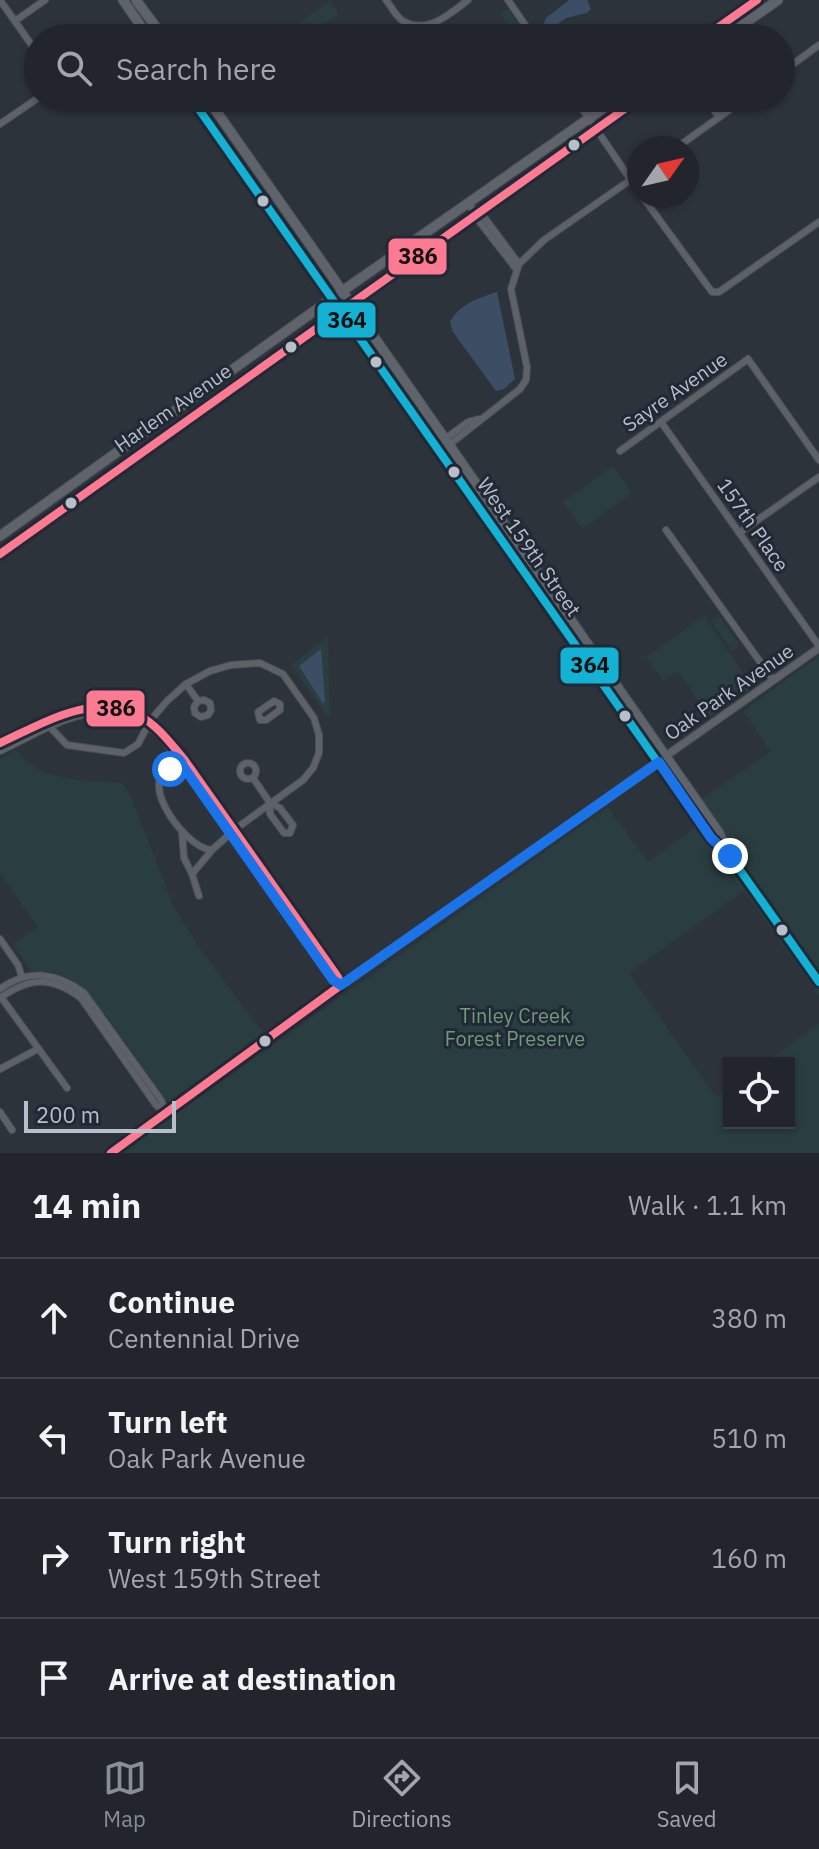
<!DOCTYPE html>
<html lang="en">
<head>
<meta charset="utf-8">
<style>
  body { margin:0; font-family:"IBM Plex Sans",sans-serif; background:#2a2e34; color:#f1f3f6 }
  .controls { position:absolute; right:24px; bottom:24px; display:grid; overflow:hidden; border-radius:0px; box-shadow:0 2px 6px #0004 }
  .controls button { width:72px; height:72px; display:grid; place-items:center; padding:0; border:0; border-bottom:2px solid #3f4348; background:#22262c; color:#f1f3f6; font:40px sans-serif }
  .compass { position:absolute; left:627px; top:136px; width:72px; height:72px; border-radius:50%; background:#22262c; box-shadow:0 2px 6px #0004; rotate:56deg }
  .scale { position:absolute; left:24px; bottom:20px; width:152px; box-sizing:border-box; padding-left:8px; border:4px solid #b8bfca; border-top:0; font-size:22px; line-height:28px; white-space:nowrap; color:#b8bfca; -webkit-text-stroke:6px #202935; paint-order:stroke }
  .stop { position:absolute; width:24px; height:24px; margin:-18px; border:6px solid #1a73e8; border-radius:50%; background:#fff }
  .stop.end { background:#1a73e8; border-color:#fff; box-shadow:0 2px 8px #0008 }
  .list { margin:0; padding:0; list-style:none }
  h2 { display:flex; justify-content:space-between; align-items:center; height:104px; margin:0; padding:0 32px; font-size:34px }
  h2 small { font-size:26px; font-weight:400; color:#a2a5a9 }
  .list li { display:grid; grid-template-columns:52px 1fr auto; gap:24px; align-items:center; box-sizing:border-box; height:120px; padding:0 32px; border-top:2px solid #3f4348 }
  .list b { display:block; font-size:30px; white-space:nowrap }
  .list p { margin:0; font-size:26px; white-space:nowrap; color:#a2a5a9 }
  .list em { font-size:26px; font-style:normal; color:#a2a5a9 }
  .icon { flex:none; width:44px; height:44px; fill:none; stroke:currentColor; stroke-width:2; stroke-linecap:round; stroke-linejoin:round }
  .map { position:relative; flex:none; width:819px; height:1153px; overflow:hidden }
  .search { position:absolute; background:#22262c; box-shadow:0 2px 6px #0004; left:24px; right:24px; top:24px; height:88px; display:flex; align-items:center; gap:20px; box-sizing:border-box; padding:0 28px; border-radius:44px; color:#a2a5a9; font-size:30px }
  .sheet { height:584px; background:#22262c }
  nav { display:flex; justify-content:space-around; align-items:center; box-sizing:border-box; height:112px; border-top:2px solid #3f4348; background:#22262c; font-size:22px; color:#a2a5a9 }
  nav a { display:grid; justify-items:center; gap:4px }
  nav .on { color:#878e98 }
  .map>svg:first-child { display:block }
  .green { fill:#2a3d40 }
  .water { fill:#3c4e64 }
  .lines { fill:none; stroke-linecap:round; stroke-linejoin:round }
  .minor-casing { stroke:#4b4f54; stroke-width:8 }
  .tertiary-casing { stroke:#4b4f54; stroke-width:9 }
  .primary-casing { stroke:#4b4f57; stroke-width:11 }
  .minor { stroke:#5d6168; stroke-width:6 }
  .tertiary { stroke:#5d6168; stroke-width:7 }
  .primary { stroke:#5f636a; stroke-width:9 }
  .bus-1-casing { stroke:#202935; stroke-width:14 }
  .bus-2-casing { stroke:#202935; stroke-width:14 }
  .bus-1 { stroke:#13b2d5; stroke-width:8 }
  .bus-2 { stroke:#fe7a93; stroke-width:8 }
  .route { stroke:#1a73e8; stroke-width:10 }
  .bus-dot { fill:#b8bfca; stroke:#202935; stroke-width:3 }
  .labels { text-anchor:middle; stroke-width:6; stroke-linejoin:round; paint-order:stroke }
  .street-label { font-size:20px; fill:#b8bfca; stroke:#202935 }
  .park-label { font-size:20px; fill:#709a79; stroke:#202935 }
  .line-badge { stroke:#202935; stroke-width:3 }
  .pale-badge-label { font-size:22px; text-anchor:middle; font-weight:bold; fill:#111 }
</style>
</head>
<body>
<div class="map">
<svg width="819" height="1153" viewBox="0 0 819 1153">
  <rect width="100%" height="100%" fill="#2d333a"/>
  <g class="green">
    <path d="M330,1L339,14L305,38H278Z"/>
    <path d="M508,9L529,38H518L501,14Z"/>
    <path d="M613,466L632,493L582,529L563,502Z"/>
    <path d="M704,616L753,687L710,717L678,671L663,681L646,657Z"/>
    <path d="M719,616L740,645L732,651L711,621Z"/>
    <path d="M328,636L330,720L291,665Z"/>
    <path d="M819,656V996L744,891L629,973L716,1097L729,1088V1123H789V1063H764L819,1024V1153H121L608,807L648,862L711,816L700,800L771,751L743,711Z"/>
    <path d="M15,749C40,783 84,780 122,783L131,797L174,907L196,943L263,1033L171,1101L165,1100C144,1071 97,994 68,978C58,972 43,970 32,973L13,944L38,927L0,873V759Z"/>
  </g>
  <g class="water">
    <path d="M569,0H587L591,9L587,13L566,18L547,32L544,23L546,18Z"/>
    <path d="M497,292L515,379L504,389L496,391L453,332L450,322C458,305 480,297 497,292Z"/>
    <path d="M321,649L325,701L323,704L299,666Z"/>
  </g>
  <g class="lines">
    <defs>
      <g id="minor">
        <path d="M0,0L38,54"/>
        <path d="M386,0C391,6 396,17 403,21C427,35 450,14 468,0"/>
        <path d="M508,0L534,38"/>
        <path d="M15,21L45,0"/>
        <path d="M781,73L819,45"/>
        <path d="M74,98L85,101L99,98"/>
        <path d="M575,98L639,192"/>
        <path d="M705,98L719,117"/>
        <path d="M0,124L38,98"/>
        <path d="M676,148L746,98"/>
        <path d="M642,196L712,292H719L819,222"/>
        <path d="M469,202L475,216L517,270"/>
        <path d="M478,209L519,264"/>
        <path d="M661,422L819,646"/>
        <path d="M445,439L468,422L479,419"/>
        <path d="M620,451L748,359L819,460"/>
        <path d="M440,452L520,389L526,380L527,367L511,289L519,264L544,240L639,174"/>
        <path d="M666,530L773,680"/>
        <path d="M739,533L819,477"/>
        <path d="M186,684L198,701L194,707L195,713L201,717L208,715L211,710L210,703L204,700L198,701"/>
        <path d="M274,701L280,704V710L266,720H260L258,712Z"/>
        <path d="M50,727L67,745L124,753L138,744L150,721L167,701L186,684L210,671L231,665L260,663L283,674L314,718L319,735V753L313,768L303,780L234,830L212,850C190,849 152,801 160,779C164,770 177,764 184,759"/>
        <path d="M0,743C79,708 122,676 184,759L338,977L341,985"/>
        <path d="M0,751C58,724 103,687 162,737L333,980L341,985"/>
        <circle cx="248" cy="771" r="8"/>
        <path d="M253,778L270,803"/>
        <path d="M270,803L280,808L293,825L290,833H284L270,814Z"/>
        <path d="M182,833L184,858L192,874L212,850"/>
        <path d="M192,874L199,896"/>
        <path d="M0,939L18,965L22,977"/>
        <path d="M0,989C29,968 58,973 84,993L161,1100L166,1113"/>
        <path d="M1,997L67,1088"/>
        <path d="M0,998C30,977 51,976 81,998L156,1105L165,1112"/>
        <path d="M0,1069L38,1049"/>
        <path d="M0,1112L12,1130"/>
      </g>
      <path id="tertiary" d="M111,1153L341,985L819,648"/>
      <g id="primary">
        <path d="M123,0L149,38"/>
        <path d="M136,0L164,38"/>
        <path d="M703,38L757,0"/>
        <path d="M724,38L778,0"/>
        <path d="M191,98L711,838L730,856L819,982"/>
        <path d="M207,98C379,342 548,588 719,833L726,849"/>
        <path d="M0,536L331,299L618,98"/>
        <path d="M0,554L640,98"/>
      </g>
    </defs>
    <use href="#minor" class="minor-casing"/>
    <use href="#tertiary" class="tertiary-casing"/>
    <use href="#primary" class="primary-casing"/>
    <use href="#minor" class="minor"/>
    <use href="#tertiary" class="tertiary"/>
    <use href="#primary" class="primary"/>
    <defs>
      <path id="bus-1" d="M191,98L711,838L730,856L819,982"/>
      <g id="bus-2">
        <path d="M703,38L757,0"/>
        <path d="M0,554L640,98"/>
        <path d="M0,743C42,724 94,691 140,716C158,726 171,744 184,759L338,977L341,985"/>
        <path d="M111,1153L341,985"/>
      </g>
    </defs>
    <use href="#bus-1" class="bus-1-casing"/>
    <use href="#bus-2" class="bus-2-casing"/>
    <use href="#bus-1" class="bus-1"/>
    <use href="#bus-2" class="bus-2"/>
  </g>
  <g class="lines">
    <path class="route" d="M170,769L180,762L333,980L341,985L659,762L711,838L730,856"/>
  </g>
  <g class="bus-dot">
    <circle cx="574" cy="145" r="7"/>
    <circle cx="263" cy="201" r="7"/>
    <circle cx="291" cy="347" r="7"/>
    <circle cx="376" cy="362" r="7"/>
    <circle cx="454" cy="472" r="7"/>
    <circle cx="71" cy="503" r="7"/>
    <circle cx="625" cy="716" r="7"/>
    <circle cx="782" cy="930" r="7"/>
    <circle cx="265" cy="1041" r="7"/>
  </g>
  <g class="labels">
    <g class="street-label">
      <text transform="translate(675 392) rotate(-35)" y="7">Sayre Avenue</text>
      <text transform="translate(173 408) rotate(-35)" y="7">Harlem Avenue</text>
      <text transform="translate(753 525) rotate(55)" y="7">157th Place</text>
      <text transform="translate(529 547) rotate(55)" y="7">West 159th Street</text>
      <text transform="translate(729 692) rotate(-35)" y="7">Oak Park Avenue</text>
    </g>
    <g class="park-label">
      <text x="515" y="1023">Tinley Creek<tspan x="515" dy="23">Forest Preserve</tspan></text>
    </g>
  </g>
  <g class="line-badge">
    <rect x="387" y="237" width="61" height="39" rx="8" fill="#fe7a93"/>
    <rect x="316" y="301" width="61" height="38" rx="8" fill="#13b2d5"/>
    <rect x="559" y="646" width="61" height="39" rx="8" fill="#13b2d5"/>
    <rect x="85" y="689" width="61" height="39" rx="8" fill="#fe7a93"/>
  </g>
  <g class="pale-badge-label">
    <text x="418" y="264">386</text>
    <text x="347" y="328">364</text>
    <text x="590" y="673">364</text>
    <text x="116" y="716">386</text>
  </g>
</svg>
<div class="controls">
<button><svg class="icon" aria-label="locate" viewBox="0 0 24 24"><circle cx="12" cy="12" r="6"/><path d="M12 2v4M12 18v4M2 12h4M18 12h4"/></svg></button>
</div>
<svg class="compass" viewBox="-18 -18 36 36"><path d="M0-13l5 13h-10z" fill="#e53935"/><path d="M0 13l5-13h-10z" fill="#a2a5a9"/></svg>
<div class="scale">200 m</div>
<div class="stop" style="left:170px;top:769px"></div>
<div class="stop end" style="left:730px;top:856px"></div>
<div class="search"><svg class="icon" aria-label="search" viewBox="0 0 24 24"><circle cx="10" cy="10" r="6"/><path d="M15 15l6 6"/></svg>Search here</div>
</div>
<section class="sheet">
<h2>14 min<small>Walk · 1.1 km</small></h2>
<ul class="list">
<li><svg class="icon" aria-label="ahead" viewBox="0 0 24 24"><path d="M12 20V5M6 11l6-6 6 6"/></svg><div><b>Continue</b><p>Centennial Drive</p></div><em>380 m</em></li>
<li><svg class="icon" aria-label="left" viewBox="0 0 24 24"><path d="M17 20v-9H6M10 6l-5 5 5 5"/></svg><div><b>Turn left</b><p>Oak Park Avenue</p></div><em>510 m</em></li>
<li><svg class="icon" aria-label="right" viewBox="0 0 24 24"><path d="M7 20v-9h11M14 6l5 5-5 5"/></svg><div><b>Turn right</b><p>West 159th Street</p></div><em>160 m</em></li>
<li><svg class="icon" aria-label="arrive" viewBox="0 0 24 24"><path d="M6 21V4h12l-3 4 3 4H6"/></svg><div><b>Arrive at destination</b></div></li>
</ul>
</section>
<nav>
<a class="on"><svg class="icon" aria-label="map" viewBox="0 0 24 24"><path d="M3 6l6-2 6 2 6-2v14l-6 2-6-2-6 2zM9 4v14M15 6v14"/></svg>Map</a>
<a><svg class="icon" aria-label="directions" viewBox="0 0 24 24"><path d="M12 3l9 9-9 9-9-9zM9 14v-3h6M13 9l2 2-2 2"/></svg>Directions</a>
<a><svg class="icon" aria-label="saved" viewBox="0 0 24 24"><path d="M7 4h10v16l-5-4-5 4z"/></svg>Saved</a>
</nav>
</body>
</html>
